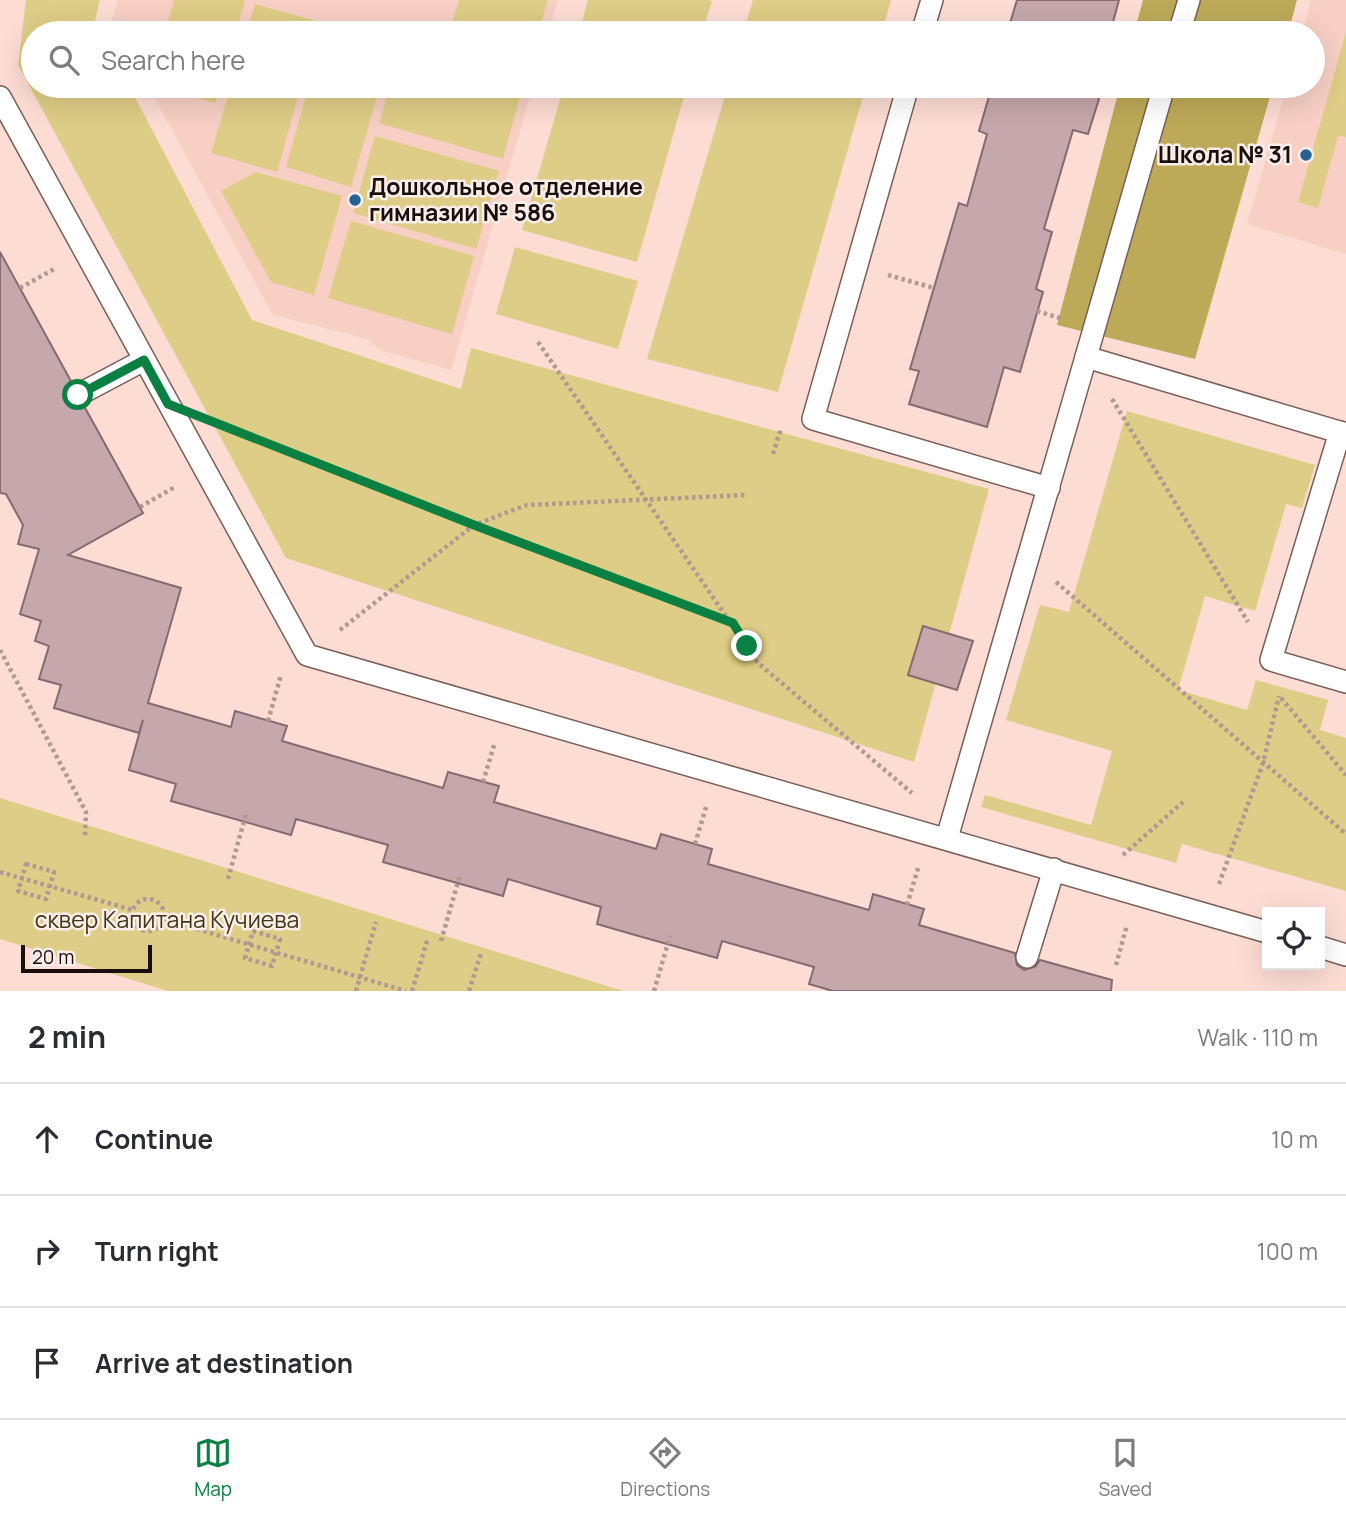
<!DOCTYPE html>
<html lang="en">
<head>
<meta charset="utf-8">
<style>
  body { margin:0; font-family:Manrope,sans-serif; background:#f7f7f7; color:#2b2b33 }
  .controls { position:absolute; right:21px; bottom:21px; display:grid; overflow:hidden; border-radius:0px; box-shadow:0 7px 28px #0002 }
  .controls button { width:63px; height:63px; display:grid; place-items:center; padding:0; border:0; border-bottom:2px solid #e1e1e2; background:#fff; color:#2b2b33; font:35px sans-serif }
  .scale { position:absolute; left:21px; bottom:18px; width:131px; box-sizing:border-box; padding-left:7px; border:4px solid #180e0b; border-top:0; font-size:19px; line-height:24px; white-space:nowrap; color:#180e0b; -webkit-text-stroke:5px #fbeeea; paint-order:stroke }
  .stop { position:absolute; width:21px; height:21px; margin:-16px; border:5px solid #0b8043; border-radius:50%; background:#fff }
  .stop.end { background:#0b8043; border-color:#fff; box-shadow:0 2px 7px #0008 }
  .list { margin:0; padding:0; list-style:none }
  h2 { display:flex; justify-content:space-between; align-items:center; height:91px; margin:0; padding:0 28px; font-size:30px }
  h2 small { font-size:23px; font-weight:400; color:#7c7c81 }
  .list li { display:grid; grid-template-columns:46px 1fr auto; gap:21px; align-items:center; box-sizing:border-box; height:112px; padding:0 28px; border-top:2px solid #e1e1e2 }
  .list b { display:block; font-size:26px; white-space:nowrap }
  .list em { font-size:23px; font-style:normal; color:#7c7c81 }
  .icon { flex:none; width:38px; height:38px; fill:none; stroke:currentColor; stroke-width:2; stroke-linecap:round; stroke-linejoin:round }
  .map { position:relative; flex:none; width:1346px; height:991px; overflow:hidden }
  .search { position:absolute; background:#fff; box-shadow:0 7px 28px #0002; left:21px; right:21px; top:21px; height:77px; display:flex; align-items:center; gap:18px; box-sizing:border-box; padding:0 24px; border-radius:38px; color:#7c7c81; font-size:26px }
  .sheet { height:427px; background:#fff }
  nav { display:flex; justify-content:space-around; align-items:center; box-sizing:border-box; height:98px; border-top:2px solid #e1e1e2; background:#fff; font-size:19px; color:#7c7c81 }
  nav a { display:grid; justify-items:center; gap:4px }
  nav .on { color:#0b8043 }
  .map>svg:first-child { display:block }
  .built { fill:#f7cfc4 }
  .green { fill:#decd86 }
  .forest { fill:#bdaa58 }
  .building { fill:#c6a7ac; stroke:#876a6f; stroke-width:2 }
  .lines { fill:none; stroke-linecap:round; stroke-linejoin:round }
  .lane-casing { stroke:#795f57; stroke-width:24 }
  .path { stroke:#b19891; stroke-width:4.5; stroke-dasharray:3.5 3.5; stroke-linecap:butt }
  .lane { stroke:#fff; stroke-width:21 }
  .route { stroke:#0b8043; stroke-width:9 }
  .poi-dot { fill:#236197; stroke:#fbeeea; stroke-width:2.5 }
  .labels { text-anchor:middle; stroke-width:5; stroke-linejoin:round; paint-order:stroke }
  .poi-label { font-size:23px; font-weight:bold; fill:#180e0b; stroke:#fbeeea; text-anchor:end }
  .park-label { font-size:23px; fill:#403814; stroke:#fbeeea }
</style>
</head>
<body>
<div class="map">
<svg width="1346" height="991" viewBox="0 0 1346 991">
  <rect width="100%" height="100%" fill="#fcdcd3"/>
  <g class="built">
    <path d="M118,0H558L548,33H119L112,20Z"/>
    <path d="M1311,0H1346V254L1247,224L1287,86H1313V33H1302Z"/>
    <path d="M148,86H533L451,370L380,350L368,339L273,315Z"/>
  </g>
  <g class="green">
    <path d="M26,0H100L95,20L102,33H33V86H129L252,320L461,389L471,348L989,489L914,762L286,558L18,65Z"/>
    <path d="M174,0H242L245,1L235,33H165Z"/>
    <path d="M459,0H548L538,33H449Z"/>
    <path d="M588,0H707L712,1L702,33H579Z"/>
    <path d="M753,0H891L882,33H743Z"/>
    <path d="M255,4L320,22L317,33H246Z"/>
    <path d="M1346,32V137L1338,136L1318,208L1298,202Z"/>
    <path d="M155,86H220L215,103Z"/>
    <path d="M231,86H301L277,172L211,153Z"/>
    <path d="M309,86H380L351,187L286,167Z"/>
    <path d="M390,86H523L503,159L379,123Z"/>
    <path d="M564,86H687L637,262L522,230Z"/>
    <path d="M728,86H866L778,392L647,359Z"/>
    <path d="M375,136L499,171L476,249L353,213Z"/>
    <path d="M256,172L342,196L314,295L271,282L221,191Z"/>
    <path d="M351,221L474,256L452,334L328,298Z"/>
    <path d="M515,247L638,281L618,349L496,314Z"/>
    <path d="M1127,411L1315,465L1302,508L1286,504L1255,611L1205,596L1178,690L1247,710L1256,680L1328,700L1320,730L1346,738V891L1182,844L1176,863L981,807L985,795L1091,825L1112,751L1006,720L1040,605L1069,612Z"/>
    <path d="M0,798L623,991H168L0,939Z"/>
  </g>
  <g class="forest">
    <path d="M1143,0H1297L1288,33H1134Z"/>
    <path d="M1120,86H1273L1195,359L1057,325Z"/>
  </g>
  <g class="building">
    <path d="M1017,0H1119L1110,33H1007Z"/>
    <path d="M992,86H1103L1088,134L1073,130L1044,229L1052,232L1036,289L1043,292L1020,372L1004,367L987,427L909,404L919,371L910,369L959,203L967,206L987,134L979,131Z"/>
    <path d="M0,252L72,383L65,394L67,402L77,408L84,406L143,513L68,555L181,588L148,703L231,727L235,711L287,726L282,741L443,788L448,772L499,786L494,802L656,849L661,834L712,849L708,864L869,910L873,894L924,909L919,925L1015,953L1017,965L1024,970L1035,967L1040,960L1112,980L1111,991H833L809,984L814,967L722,941L717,958L635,935L597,924L601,907L508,879L503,896L383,862L388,845L296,819L291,835L171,801L176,784L129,770L143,720L139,733L54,708L61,685L39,679L49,646L35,641L41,621L20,614L39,549L18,544L23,525L6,494L0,493Z"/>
    <path d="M923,626L973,641L957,690L908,675Z"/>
  </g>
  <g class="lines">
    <defs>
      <g id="lane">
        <path d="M922,33L932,0"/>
        <path d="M1179,33L1189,0"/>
        <path d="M908,86L813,419L1049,488"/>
        <path d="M0,97L307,655L1267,932"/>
        <path d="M1086,357L1164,86"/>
        <path d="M78,395L144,360"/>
        <path d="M1340,432L1271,660L1346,682"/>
        <path d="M947,838L1086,357L1346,434"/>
        <path d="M1320,947L1346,955"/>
        <path d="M1027,957L1054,869"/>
      </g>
    </defs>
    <use href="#lane" class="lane-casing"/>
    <g class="path">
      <path d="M888,275L934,288"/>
      <path d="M20,288L56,268"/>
      <path d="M1037,311L1063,319"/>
      <path d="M538,342L758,663L912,793"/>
      <path d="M1112,399L1248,622"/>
      <path d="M218,424L733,623"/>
      <path d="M773,454L781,428"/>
      <path d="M140,507L175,487"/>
      <path d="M1056,582L1346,834"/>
      <path d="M340,630L474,525L527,505L747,495"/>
      <path d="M0,650L86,812L85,836"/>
      <path d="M1281,698L1346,775"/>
      <path d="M268,721L281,675"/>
      <path d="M483,782L495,742"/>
      <path d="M695,844L707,804"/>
      <path d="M1123,855L1183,802"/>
      <path d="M26,864L54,872L46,899L18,891Z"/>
      <path d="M0,872L133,910"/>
      <path d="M228,879L246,814"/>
      <path d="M1219,884L1263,763L1279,696"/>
      <circle cx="148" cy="915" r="16"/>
      <path d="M907,905L919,865"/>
      <path d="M163,919L406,991"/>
      <path d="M253,931L280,939L272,966L245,958Z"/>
      <path d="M441,941L460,875"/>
      <path d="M1116,965L1127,925"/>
      <path d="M356,991L376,922"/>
      <path d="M412,991L428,938"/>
      <path d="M469,991L481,953"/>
      <path d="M654,991L670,936"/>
    </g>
    <use href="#lane" class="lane"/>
  </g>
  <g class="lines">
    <path class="route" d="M78,395L144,360L168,404L474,525L733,623L747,646"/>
  </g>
  <g class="poi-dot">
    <circle cx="1306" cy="155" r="7"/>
    <circle cx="355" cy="200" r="7"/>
  </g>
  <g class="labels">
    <g class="poi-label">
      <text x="1292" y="163">Школа № 31</text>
      <text x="369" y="195" text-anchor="start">Дошкольное отделение<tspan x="369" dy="26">гимназии № 586</tspan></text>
    </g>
    <g class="park-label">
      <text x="167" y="928">сквер Капитана Кучиева</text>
    </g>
  </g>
</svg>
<div class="controls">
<button><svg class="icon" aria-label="locate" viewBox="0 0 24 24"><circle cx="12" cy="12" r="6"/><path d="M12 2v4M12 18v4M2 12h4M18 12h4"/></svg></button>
</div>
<div class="scale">20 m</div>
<div class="stop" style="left:78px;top:395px"></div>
<div class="stop end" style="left:747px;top:646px"></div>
<div class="search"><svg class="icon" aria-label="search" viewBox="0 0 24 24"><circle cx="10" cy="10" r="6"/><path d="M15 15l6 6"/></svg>Search here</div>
</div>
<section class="sheet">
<h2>2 min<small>Walk · 110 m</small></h2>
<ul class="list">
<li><svg class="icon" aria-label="ahead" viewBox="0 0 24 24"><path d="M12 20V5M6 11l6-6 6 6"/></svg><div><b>Continue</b></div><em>10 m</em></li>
<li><svg class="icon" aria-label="right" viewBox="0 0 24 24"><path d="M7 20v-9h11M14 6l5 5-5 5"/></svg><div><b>Turn right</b></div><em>100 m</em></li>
<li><svg class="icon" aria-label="arrive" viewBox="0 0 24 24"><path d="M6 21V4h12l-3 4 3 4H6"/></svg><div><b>Arrive at destination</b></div></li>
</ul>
</section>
<nav>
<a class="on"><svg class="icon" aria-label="map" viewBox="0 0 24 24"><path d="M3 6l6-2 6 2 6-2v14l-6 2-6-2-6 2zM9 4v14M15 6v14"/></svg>Map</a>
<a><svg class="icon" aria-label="directions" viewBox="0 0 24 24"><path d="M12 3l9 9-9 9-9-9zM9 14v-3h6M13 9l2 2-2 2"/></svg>Directions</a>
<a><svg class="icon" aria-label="saved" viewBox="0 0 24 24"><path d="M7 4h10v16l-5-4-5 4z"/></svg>Saved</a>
</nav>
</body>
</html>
